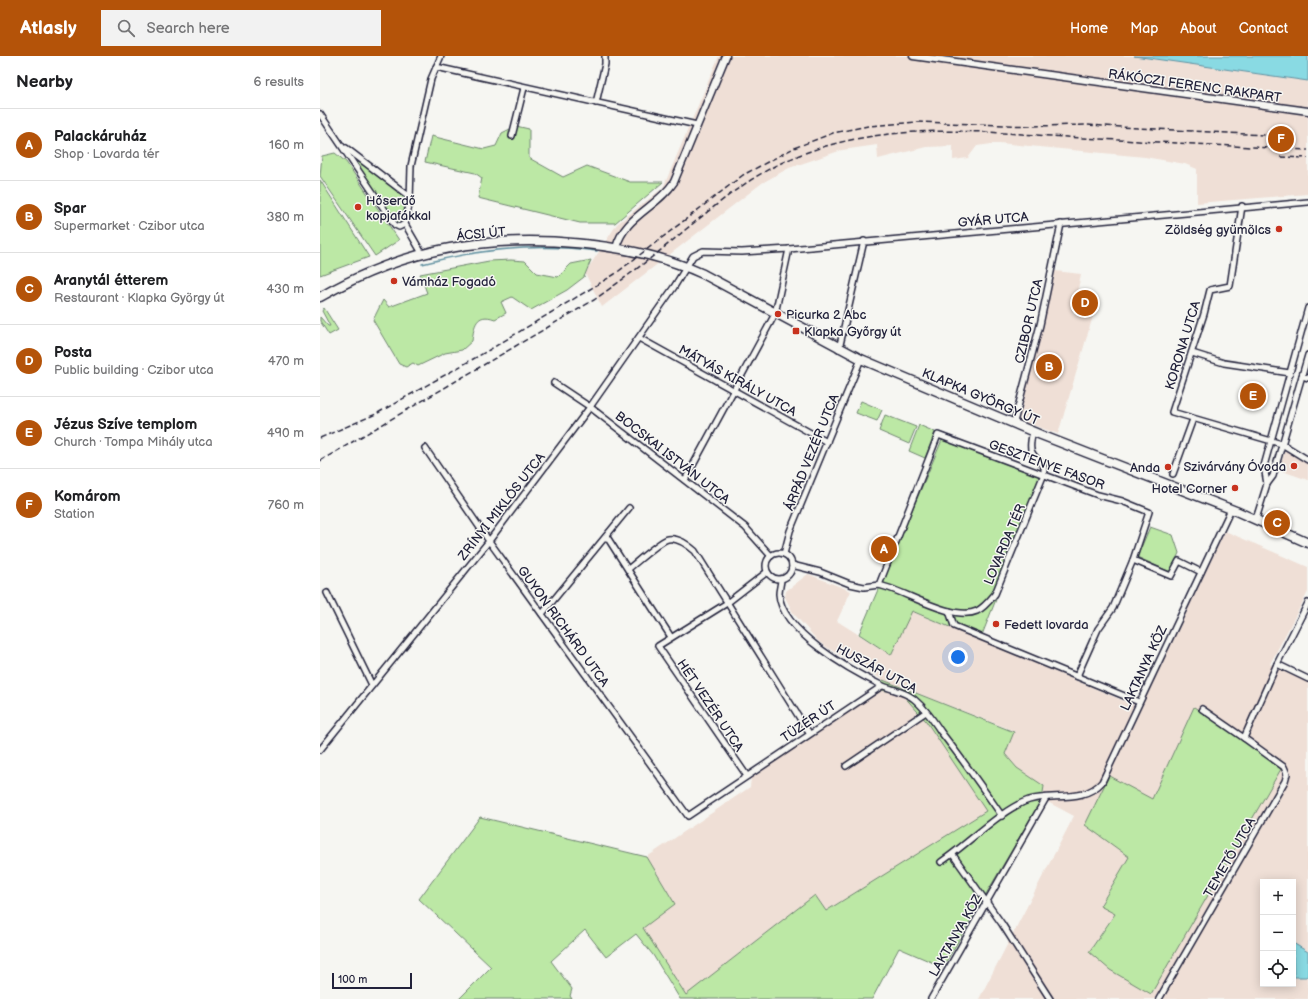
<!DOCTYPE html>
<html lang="en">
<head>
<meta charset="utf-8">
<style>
  body { margin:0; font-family:"Balsamiq Sans",sans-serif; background:#f2f2f2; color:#202124 }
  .controls { position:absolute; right:12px; bottom:12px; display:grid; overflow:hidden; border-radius:0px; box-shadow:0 2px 10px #0003 }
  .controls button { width:36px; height:36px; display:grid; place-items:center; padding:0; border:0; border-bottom:1px solid #e0e0e0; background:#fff; color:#202124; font:20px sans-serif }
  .scale { position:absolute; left:12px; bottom:10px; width:80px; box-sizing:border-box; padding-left:4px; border:2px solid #22223b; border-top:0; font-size:11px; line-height:14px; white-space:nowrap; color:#22223b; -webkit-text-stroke:3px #f6f6f2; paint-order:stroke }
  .you { position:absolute; left:638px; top:601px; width:14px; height:14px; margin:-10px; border:3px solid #fff; border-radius:50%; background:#1a73e8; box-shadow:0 0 0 6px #1a73e833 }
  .badge { display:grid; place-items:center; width:26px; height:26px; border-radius:50%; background:#b45309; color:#fff; font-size:13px; font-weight:700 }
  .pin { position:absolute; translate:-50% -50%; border:2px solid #fff; box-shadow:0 1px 4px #0006 }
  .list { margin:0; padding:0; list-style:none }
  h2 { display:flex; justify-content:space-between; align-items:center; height:52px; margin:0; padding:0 16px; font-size:17px }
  h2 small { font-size:13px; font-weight:400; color:#757577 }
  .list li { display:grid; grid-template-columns:26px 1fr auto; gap:12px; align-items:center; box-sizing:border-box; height:72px; padding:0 16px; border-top:1px solid #e0e0e0 }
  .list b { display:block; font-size:15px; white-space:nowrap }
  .list p { margin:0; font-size:13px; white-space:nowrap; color:#757577 }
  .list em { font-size:13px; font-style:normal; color:#757577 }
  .icon { flex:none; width:22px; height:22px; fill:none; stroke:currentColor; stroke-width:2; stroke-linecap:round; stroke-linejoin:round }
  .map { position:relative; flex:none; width:988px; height:943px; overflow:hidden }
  header { display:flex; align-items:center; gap:24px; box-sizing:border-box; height:56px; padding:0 20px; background:#b45309; color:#fff }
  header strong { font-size:19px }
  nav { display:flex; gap:22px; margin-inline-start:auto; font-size:14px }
  .search { width:280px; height:36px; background:#f2f2f2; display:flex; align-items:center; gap:10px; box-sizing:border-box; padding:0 14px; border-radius:0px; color:#757577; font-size:15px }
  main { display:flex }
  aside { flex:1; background:#fff }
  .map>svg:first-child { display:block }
  .built { fill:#efdfd6; fill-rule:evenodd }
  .green { fill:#bce8a5; stroke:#6f8570 }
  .water { fill:#89dae3; stroke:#6090a0 }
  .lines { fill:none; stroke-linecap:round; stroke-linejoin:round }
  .stream { stroke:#6090a0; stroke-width:1.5 }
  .minor-casing { stroke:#22223b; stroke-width:8 }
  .tertiary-casing { stroke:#22223b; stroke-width:9 }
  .primary-casing { stroke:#22223b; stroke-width:11 }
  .minor { stroke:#f6f6f2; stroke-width:5 }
  .tertiary { stroke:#f6f6f2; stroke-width:6 }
  .primary { stroke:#f6f6f2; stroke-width:8 }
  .rail { stroke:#22223b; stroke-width:1.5; stroke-dasharray:6 3; stroke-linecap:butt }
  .poi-dot { fill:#c8321e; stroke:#f6f6f2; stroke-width:1.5 }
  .labels { text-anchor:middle; stroke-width:3; stroke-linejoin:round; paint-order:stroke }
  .street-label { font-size:13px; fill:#22223b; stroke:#f6f6f2 }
  .poi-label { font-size:13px; fill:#22223b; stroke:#f6f6f2; text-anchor:start }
</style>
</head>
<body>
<header>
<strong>Atlasly</strong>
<div class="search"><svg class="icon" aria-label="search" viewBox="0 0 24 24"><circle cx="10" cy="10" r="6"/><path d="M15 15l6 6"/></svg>Search here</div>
<nav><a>Home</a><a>Map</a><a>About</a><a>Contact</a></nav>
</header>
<main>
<aside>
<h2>Nearby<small>6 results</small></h2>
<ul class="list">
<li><span class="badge">A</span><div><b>Palackáruház</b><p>Shop · Lovarda tér</p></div><em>160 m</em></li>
<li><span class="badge">B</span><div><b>Spar</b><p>Supermarket · Czibor utca</p></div><em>380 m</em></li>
<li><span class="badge">C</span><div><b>Aranytál étterem</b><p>Restaurant · Klapka György út</p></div><em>430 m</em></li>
<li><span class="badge">D</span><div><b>Posta</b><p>Public building · Czibor utca</p></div><em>470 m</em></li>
<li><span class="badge">E</span><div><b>Jézus Szíve templom</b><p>Church · Tompa Mihály utca</p></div><em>490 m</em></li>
<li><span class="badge">F</span><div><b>Komárom</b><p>Station</p></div><em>760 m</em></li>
</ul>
</aside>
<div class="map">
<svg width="988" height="943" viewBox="0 0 988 943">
  <rect width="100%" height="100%" fill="#f6f6f2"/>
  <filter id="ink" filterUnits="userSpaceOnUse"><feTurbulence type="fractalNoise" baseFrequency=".025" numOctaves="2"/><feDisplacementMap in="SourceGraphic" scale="8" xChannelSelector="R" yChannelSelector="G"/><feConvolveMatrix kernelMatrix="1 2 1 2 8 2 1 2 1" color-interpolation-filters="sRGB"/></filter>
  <g filter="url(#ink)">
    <g class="built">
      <path d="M399,0H814L988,25V138L877,147V113L865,108L825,101L679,87L657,90L648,102L633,104V90L606,91L558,103L557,89L522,94L469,112L442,127L282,251L265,217L297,168L343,132Z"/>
      <path d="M735,215L761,218L753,257L773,260L738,378L699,364Z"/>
      <path d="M965,394L988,406V424L959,414Z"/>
      <path d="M905,475L988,511V536L950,608L988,627V943H659L754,760L722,743L724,730L697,712L685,698L694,675L563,624L506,591L498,585L473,557L465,541L466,535L488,518L531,535L517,565L571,599L591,555L821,652ZM874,651L920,681L961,713L769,896L795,857L780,849L810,801L765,769L832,743ZM943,826H973V928H943Z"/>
      <path d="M560,634L581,637L606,665L666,755L506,855L495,839L366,940L322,872L355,848L327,801L430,731L431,722Z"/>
    </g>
    <g class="green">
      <path d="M196,70L209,73V102L243,121L267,110L310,126H343L295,167H260L158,142L162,122L155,117L105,106L111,80L164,93L176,90L182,77Z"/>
      <path d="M15,97L26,106L79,184L55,200L0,120L2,100Z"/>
      <path d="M39,105L84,141C87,148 83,162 77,167L37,109Z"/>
      <path d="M0,124L49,201L0,219Z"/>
      <path d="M191,204L205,205L217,217L238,221L251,208L271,204L264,221L247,234L211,254L192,241L181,246L186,257L175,263C156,256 154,270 152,285L142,294L125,297L98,310L93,307L86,311L79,308L53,264L63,244L69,251L107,237L100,218L169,205Z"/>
      <path d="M4,252L18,274L9,279L0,265V261L8,270H10L2,255Z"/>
      <path d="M541,345L562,354L557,365L536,357Z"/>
      <path d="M565,359L596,371L589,388L559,375Z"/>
      <path d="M599,369L615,376L605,402L589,395Z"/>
      <path d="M622,384L724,422L660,584L592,555L571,599L539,578Z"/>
      <path d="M830,471L853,479L859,497L850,516L817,501Z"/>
      <path d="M563,624L694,676L685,698L697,712L724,730L722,743L623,911L579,892L552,943H360L333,899L316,878L286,901L265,874L231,905L252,933L250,940L252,943H139L171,911L99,843L160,761L327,801L355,848L323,872L366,939L495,839L506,855L666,755L606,665L581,637L560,634Z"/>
      <path d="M874,651L920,681L961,713L831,938L790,914L769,896L795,858L780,850L809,801L765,769L789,720L832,743Z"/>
    </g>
    <g class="water">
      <path d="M814,0H988V25Z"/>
      <path d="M973,887L988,896V919L986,921H974Z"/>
    </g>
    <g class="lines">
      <path class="stream" d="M102,208C160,193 217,187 277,195"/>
      <defs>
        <g id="minor">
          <path d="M116,11L377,69"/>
          <path d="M276,47L285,8V0"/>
          <path d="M0,58L75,169L79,171L85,168"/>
          <path d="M192,80L204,32"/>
          <path d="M26,92L90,141"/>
          <path d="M922,150L910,230L890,234L884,258L852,356L962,388L988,404"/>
          <path d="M103,199L85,168L90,145L91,110L111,23L121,0"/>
          <path d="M319,282L507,386"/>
          <path d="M519,293L544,185"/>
          <path d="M872,297L904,307L970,317"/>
          <path d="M982,320L988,322"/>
          <path d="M234,327L270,351L425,471L451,500"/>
          <path d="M694,366L720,269L741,168"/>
          <path d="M105,392L169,485L368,760L562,630"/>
          <path d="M853,418L873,363"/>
          <path d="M365,424L455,258L469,193"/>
          <path d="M947,428L944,410L988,252"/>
          <path d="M936,463L947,428L953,420L988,299"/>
          <path d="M287,481L351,581"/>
          <circle cx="459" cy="510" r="13"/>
          <path d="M464,498L470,475L541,303"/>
          <path d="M813,504L851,520L859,505L881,516"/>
          <path d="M472,509L500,516L530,528L544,531L559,529L569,532C591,539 635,565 657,555C665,551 670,544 675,538L724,418V410C710,397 708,395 713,375"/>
          <path d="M308,513C316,507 341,484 348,483C358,481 368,489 375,495L489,677"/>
          <path d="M461,523C461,528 459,533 459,538C461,575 531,615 561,629C572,634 584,635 594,643C605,652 613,664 621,676C642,703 662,731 682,760"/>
          <path d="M559,529L618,379L778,439L802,445L829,456L813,504L793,552L778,573L757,620"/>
          <path d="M7,537L52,629"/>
          <path d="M629,555L634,570L819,646"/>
          <path d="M222,558L309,452"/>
          <path d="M957,608L988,623"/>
          <path d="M882,653L924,682"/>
          <path d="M0,694L169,485L270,351L354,231L373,200L383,195L422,196L469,193L988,146"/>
          <path d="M526,710L606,656"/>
          <path d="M427,720L338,590L407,547L447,516"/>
          <path d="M633,799L682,868L730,943"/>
          <path d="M621,806C647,789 681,753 709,744C733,737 764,747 782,726L911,453"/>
          <path d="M611,943L726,742"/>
          <path d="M839,943L965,725L967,718L964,711L924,682L957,608L988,547"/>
        </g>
        <g id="tertiary">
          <path d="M593,0L988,55"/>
          <path d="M296,192C304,160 337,152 354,126L406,0"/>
        </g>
        <path id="primary" d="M0,241C40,218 85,200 130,192C207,178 311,185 383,218L541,303L721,379L916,455L988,487"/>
      </defs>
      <use href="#minor" class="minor-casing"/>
      <use href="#tertiary" class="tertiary-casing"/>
      <use href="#primary" class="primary-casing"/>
      <use href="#minor" class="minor"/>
      <use href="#tertiary" class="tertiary"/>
      <use href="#primary" class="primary"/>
      <g class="rail">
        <path d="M960,101L988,102"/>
        <path d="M0,382L56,358L169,294L295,218L423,119L474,92L513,77L548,70L597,66L713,70L766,69L961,80"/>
        <path d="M0,405L274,244C305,222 336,199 365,174C395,150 424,125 459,108C554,62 660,76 762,82C837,86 913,90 988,94"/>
      </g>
    </g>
  </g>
  <g class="poi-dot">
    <circle cx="38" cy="151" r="4"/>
    <circle cx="959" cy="173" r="4"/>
    <circle cx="74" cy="225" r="4"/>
    <circle cx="458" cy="258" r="4"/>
    <rect x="472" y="271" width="8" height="8" rx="2"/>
    <circle cx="974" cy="410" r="4"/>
    <circle cx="848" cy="411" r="4"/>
    <circle cx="915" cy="432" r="4"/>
    <circle cx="676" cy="568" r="4"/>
  </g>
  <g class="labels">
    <g class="street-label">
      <text transform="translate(875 29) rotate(8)" y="5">RÁKÓCZI FERENC RAKPART</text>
      <text transform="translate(673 163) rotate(-5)" y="5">GYÁR UTCA</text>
      <text transform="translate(161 177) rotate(-5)" y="5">ÁCSI ÚT</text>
      <text transform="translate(708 265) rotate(-77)" y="5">CZIBOR UTCA</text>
      <text transform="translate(862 289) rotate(-73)" y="5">KORONA UTCA</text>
      <text transform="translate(418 324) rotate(29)" y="5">MÁTYÁS KIRÁLY UTCA</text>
      <text transform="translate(661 340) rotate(23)" y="5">KLAPKA GYÖRGY ÚT</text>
      <text transform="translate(491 396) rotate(-68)" y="5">ÁRPÁD VEZÉR UTCA</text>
      <text transform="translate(353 401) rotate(38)" y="5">BOCSKAI ISTVÁN UTCA</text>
      <text transform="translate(727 408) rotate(20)" y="5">GESZTENYE FASOR</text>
      <text transform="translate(181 450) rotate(-52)" y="5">ZRÍNYI MIKLÓS UTCA</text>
      <text transform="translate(684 488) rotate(-67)" y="5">LOVARDA TÉR</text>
      <text transform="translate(244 570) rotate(54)" y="5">GUYON RICHÁRD UTCA</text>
      <text transform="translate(557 612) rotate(28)" y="5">HUSZÁR UTCA</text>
      <text transform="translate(823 612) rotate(-65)" y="5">LAKTANYA KÖZ</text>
      <text transform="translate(391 649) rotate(56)" y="5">HÉT VEZÉR UTCA</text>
      <text transform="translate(488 665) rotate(-34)" y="5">TÜZÉR ÚT</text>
      <text transform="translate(909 801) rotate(-60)" y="5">TEMETŐ UTCA</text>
      <text transform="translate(635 879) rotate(-60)" y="5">LAKTANYA KÖZ</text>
    </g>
    <g class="poi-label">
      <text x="46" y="149">Hőserdő<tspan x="46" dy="15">kopjafákkal</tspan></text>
      <text x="951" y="178" text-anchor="end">Zöldség gyümölcs</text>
      <text x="82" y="230">Vámház Fogadó</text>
      <text x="466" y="263">Picurka 2 Abc</text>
      <text x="484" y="280">Klapka Győrgy út</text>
      <text x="966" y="415" text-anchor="end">Szivárvány Óvoda</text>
      <text x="840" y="416" text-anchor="end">Anda</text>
      <text x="907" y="437" text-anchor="end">Hotel Corner</text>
      <text x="684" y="573">Fedett lovarda</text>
    </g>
  </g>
</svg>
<div class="controls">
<button>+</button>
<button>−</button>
<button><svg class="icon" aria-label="locate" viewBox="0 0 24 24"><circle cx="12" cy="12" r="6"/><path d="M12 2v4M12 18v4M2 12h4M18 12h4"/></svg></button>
</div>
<div class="scale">100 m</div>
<div class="you"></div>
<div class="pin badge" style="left:564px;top:493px">A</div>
<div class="pin badge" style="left:729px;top:311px">B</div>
<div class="pin badge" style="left:957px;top:467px">C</div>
<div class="pin badge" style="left:765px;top:247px">D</div>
<div class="pin badge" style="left:933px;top:340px">E</div>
<div class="pin badge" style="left:961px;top:83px">F</div>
</div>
</main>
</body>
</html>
